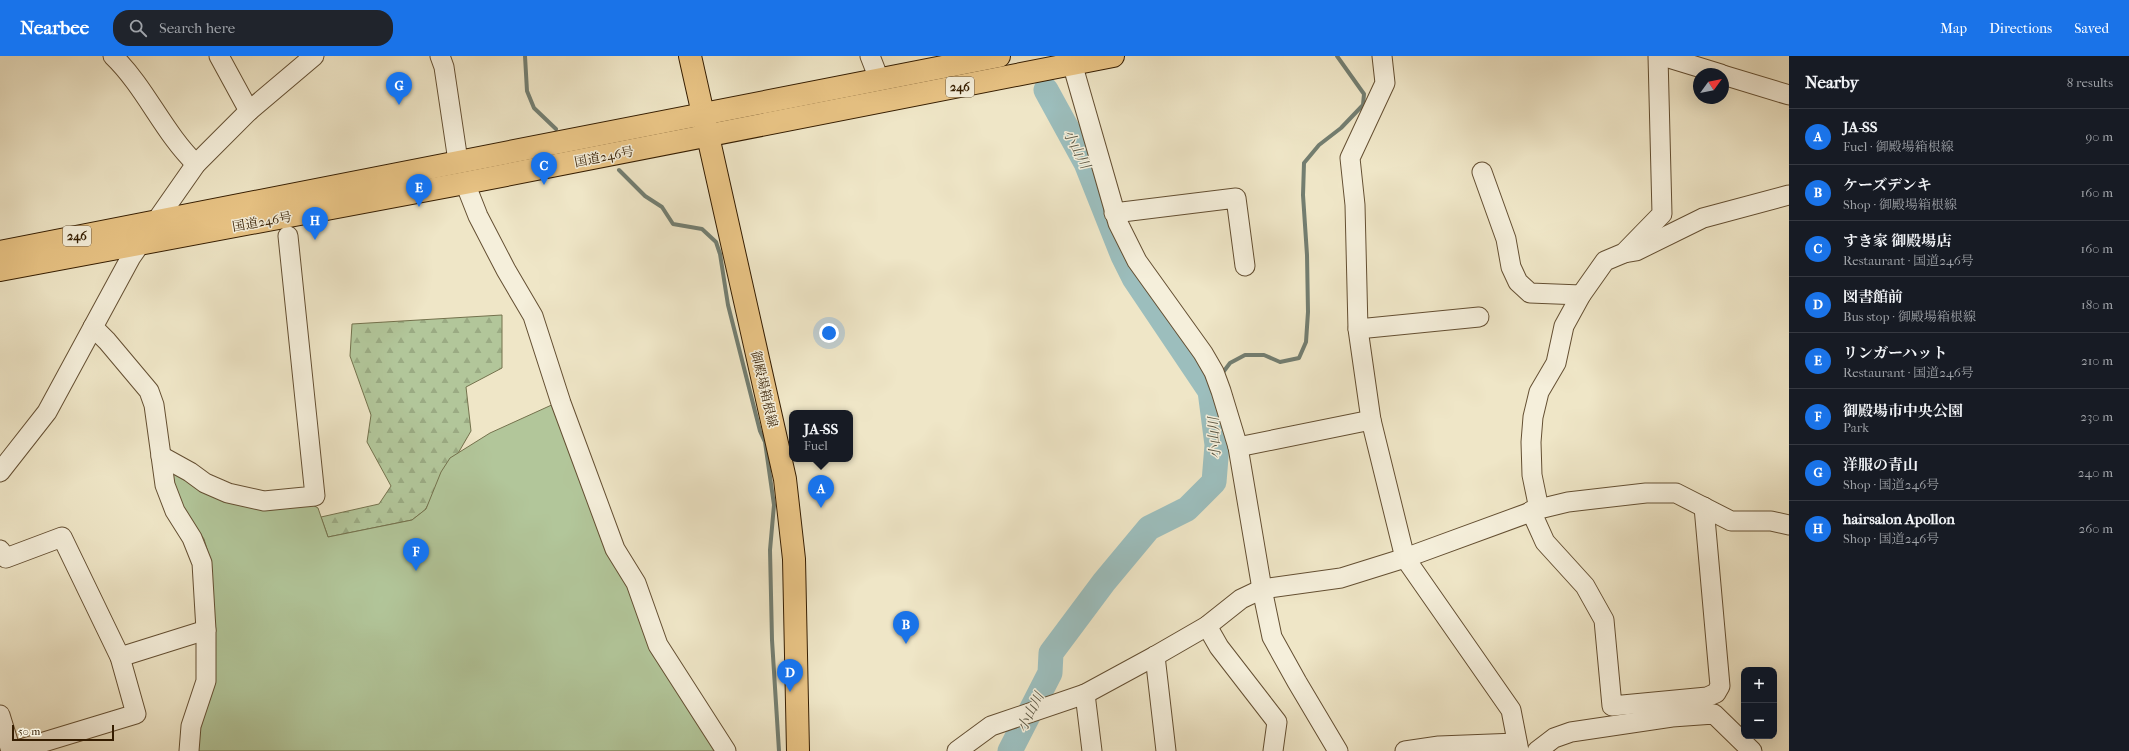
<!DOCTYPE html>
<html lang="en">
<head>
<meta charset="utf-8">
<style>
  body { margin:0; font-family:"IM FELL French Canon","Noto Serif JP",serif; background:#20242c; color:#f1f3f6 }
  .controls { position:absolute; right:12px; bottom:12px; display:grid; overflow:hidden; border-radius:8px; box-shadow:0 4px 16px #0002 }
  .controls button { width:36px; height:36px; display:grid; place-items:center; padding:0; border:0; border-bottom:1px solid #363941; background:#171b24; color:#f1f3f6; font:20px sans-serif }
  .compass { position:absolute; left:1693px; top:12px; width:36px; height:36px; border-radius:50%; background:#171b24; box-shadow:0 4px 16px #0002; rotate:57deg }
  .scale { position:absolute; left:12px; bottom:10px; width:102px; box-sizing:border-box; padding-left:4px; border:2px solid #351d00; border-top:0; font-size:11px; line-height:14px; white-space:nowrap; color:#351d00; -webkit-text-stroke:3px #f5efdb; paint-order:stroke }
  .you { position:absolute; left:829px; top:277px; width:14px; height:14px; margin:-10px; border:3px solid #fff; border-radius:50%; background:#1a73e8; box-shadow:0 0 0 6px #1a73e833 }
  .badge { display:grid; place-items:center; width:26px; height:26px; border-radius:50%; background:#1a73e8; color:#fff; font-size:13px; font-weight:700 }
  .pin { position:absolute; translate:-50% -33px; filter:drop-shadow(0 1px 2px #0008) }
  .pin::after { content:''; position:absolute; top:21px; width:14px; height:12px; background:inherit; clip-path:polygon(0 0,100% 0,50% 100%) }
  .popup { position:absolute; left:789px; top:354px; width:64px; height:52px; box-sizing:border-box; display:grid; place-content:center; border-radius:8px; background:#171b24; filter:drop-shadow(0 1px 3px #0005); font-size:13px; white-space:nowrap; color:#9ea1a6 }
  .popup b { font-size:15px; color:#f1f3f6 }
  .popup::after { content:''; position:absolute; left:50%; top:100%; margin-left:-8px; border:8px solid transparent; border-top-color:#171b24 }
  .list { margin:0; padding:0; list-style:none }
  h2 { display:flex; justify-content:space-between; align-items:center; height:52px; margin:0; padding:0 16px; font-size:17px }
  h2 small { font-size:13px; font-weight:400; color:#9ea1a6 }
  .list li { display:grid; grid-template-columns:26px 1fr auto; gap:12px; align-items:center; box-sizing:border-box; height:56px; padding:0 16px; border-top:1px solid #363941 }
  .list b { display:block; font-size:15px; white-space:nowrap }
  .list p { margin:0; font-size:13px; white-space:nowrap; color:#9ea1a6 }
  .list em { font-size:13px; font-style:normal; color:#9ea1a6 }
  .icon { flex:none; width:22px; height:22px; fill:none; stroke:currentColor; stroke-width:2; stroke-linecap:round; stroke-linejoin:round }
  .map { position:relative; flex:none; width:1789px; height:695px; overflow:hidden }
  header { display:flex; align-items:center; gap:24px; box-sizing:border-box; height:56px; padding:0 20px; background:#1a73e8; color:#fff }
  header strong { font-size:19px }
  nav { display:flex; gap:22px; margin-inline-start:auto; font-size:14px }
  .search { width:280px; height:36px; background:#20242c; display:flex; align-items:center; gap:10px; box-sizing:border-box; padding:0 14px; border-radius:16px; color:#9ea1a6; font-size:15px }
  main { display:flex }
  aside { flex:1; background:#171b24 }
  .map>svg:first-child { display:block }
  .forest { fill:url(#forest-firs); stroke:#74724d }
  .park { fill:#b2c69a; stroke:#74724d }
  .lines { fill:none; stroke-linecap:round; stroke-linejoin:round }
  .stream { stroke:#737e71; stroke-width:4 }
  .river { stroke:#9cbebd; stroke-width:25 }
  .minor-casing { stroke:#644f32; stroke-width:21 }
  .major-casing { stroke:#351d00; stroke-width:24 }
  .highway-casing { stroke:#351d00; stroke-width:24 }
  .minor { stroke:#f5efdb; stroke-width:19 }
  .major { stroke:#e8c384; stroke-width:22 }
  .highway { stroke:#e8c384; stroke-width:22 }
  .labels { text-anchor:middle; stroke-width:3; stroke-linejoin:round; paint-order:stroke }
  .shield { fill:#f5efdb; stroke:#6f5c42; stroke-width:1 }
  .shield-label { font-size:12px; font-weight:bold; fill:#351d00 }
  .street-label { font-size:13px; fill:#351d00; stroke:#f5efdb }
  .water-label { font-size:14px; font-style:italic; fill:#595542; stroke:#f5efdb }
</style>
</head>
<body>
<header>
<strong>Nearbee</strong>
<div class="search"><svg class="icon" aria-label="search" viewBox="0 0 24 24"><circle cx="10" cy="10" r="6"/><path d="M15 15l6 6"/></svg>Search here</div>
<nav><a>Map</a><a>Directions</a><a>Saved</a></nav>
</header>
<main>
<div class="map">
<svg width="1789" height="695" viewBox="0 0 1789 695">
  <defs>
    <pattern id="forest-firs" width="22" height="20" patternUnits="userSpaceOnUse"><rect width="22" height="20" fill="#b2c69a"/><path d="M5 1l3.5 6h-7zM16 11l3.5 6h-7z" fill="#9aaa83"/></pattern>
  </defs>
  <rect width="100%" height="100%" fill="#efe6c7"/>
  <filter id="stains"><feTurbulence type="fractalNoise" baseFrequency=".005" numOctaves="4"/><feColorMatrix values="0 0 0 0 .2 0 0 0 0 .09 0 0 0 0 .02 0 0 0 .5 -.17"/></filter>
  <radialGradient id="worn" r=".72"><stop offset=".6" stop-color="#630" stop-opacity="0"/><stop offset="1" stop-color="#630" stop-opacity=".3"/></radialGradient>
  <path class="forest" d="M502,259V312L466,331L471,375L425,454L412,464L328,481L321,461L379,448L391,430L367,386L371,359L350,300L352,268Z"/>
  <path class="park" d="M556,347L607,489L720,695H195L213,545L209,500L204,483L180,448L171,416L311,448L318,452L328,481L412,464L426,453L441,416L450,402L490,377Z"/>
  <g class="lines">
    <g class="stream">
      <path d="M525,0L527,35L534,52L556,73"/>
      <path d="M619,114L645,140L662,151L673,168L702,173L716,186L720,198L728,249L760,375L765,386L774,449L770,494L772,584L779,695"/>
      <path d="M1221,319L1230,307L1245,299H1264L1280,306L1299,302L1306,286L1308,256L1307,199L1303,139L1304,107L1319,89L1341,72L1363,49L1364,38L1337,0"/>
    </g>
    <path class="river" d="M1010,695L1050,617L1051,597L1104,526L1149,472L1187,453L1214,426L1217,389L1210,335L1134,222L1123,200L1086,107L1046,34"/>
    <defs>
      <g id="minor">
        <path d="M113,0C146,32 163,76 196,108"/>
        <path d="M219,0L249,55"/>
        <path d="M440,0L444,11L458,105"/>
        <path d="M870,0L879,23"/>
        <path d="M1070,0L1118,167L1137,205L1203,297L1214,316L1221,335L1238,391L1262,533L1272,581L1297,626L1338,695"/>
        <path d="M1382,0L1385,27L1350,102L1355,149L1358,273L1371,364L1405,502L1511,654L1519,695"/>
        <path d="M1662,0L1721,18"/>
        <path d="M1723,19L1789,39"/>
        <path d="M1482,116L1506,183L1511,211L1518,226L1530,237L1581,239"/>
        <path d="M465,127L478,160L506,214L533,260L561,347L615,493L636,527L658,589L726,695"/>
        <path d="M1114,157L1236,142L1245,210"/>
        <path d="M1624,197L1636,195L1703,162L1789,139"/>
        <path d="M93,271L107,285L149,335L154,349L165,429L175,455L192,482L202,507L206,574V625L191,670L189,695"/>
        <path d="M1358,273L1479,261"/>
        <path d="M1238,391L1371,364"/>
        <path d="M161,400L190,416L205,427L228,437L264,445L315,440L288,180"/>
        <path d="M0,416L47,356L131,201L196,108L249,55L314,0"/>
        <path d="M1539,453L1532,419L1531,386L1533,361L1539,336L1556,307L1564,270L1581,239L1605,205L1624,197L1662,158L1658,0"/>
        <path d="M1531,455L1545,486L1585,530L1604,564L1612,650L1707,641L1716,637L1720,630L1704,451"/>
        <path d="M0,494L6,502L62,481L120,601L136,658L14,695"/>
        <path d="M1207,570L1219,591L1277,666L1273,695"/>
        <path d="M1155,600L1166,695"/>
        <path d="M120,601L206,574"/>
        <path d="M1085,638L1092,695"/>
        <path d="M0,659L11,695"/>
        <path d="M957,695L991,670L1085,638L1155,600L1207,570L1241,543L1262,533L1341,522L1405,502L1539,453L1568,446L1646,437H1676L1731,465H1771L1789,469"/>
        <path d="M1405,695L1439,690L1517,687"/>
        <path d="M1537,695L1554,682L1571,676L1672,661L1714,658L1752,695"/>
      </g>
      <path id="major" d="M690,0L785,423L794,503L798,695"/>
      <g id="highway">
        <path d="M0,196L999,0"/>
        <path d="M0,214L465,127L1113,0"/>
      </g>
    </defs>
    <use href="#minor" class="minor-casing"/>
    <use href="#major" class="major-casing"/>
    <use href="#highway" class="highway-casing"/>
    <use href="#minor" class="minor"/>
    <use href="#major" class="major"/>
    <use href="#highway" class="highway"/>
  </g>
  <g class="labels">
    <g class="shield">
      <rect x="946" y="21" width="28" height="20" rx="3"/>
      <rect x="63" y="170" width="28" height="20" rx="3"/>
    </g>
    <g class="shield-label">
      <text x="960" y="35">246</text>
      <text x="77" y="184">246</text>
    </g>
    <g class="street-label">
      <text transform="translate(604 100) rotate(-11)" y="5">国道246号</text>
      <text transform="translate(262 165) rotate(-10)" y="5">国道246号</text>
      <text transform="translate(765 333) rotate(77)" y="5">御殿場箱根線</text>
    </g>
    <g class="water-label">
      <text transform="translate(1077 93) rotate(63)" y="5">小山川</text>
      <text transform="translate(1214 382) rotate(-93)" y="5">小山川</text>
      <text transform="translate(1030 656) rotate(-63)" y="5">小山川</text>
    </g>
  </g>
  <rect width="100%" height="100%" filter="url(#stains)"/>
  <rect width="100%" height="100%" fill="url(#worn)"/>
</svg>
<div class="controls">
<button>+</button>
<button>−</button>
</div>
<svg class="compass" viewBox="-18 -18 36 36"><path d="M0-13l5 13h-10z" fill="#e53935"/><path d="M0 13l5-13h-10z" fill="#9ea1a6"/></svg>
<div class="scale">50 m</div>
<div class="you"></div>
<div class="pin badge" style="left:821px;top:452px">A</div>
<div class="popup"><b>JA-SS</b>Fuel</div>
<div class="pin badge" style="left:906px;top:588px">B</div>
<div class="pin badge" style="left:544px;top:129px">C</div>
<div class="pin badge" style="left:790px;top:636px">D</div>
<div class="pin badge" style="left:419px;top:151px">E</div>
<div class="pin badge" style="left:416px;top:515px">F</div>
<div class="pin badge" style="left:399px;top:49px">G</div>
<div class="pin badge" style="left:315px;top:184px">H</div>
</div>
<aside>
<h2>Nearby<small>8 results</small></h2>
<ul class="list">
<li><span class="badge">A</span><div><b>JA-SS</b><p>Fuel · 御殿場箱根線</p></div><em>90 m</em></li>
<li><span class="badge">B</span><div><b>ケーズデンキ</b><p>Shop · 御殿場箱根線</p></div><em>160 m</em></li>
<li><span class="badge">C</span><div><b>すき家 御殿場店</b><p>Restaurant · 国道246号</p></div><em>160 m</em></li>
<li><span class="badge">D</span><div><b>図書館前</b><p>Bus stop · 御殿場箱根線</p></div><em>180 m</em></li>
<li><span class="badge">E</span><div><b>リンガーハット</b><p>Restaurant · 国道246号</p></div><em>210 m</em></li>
<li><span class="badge">F</span><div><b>御殿場市中央公園</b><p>Park</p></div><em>230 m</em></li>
<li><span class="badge">G</span><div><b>洋服の青山</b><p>Shop · 国道246号</p></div><em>240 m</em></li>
<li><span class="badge">H</span><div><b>hairsalon Apollon</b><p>Shop · 国道246号</p></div><em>260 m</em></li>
</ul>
</aside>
</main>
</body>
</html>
